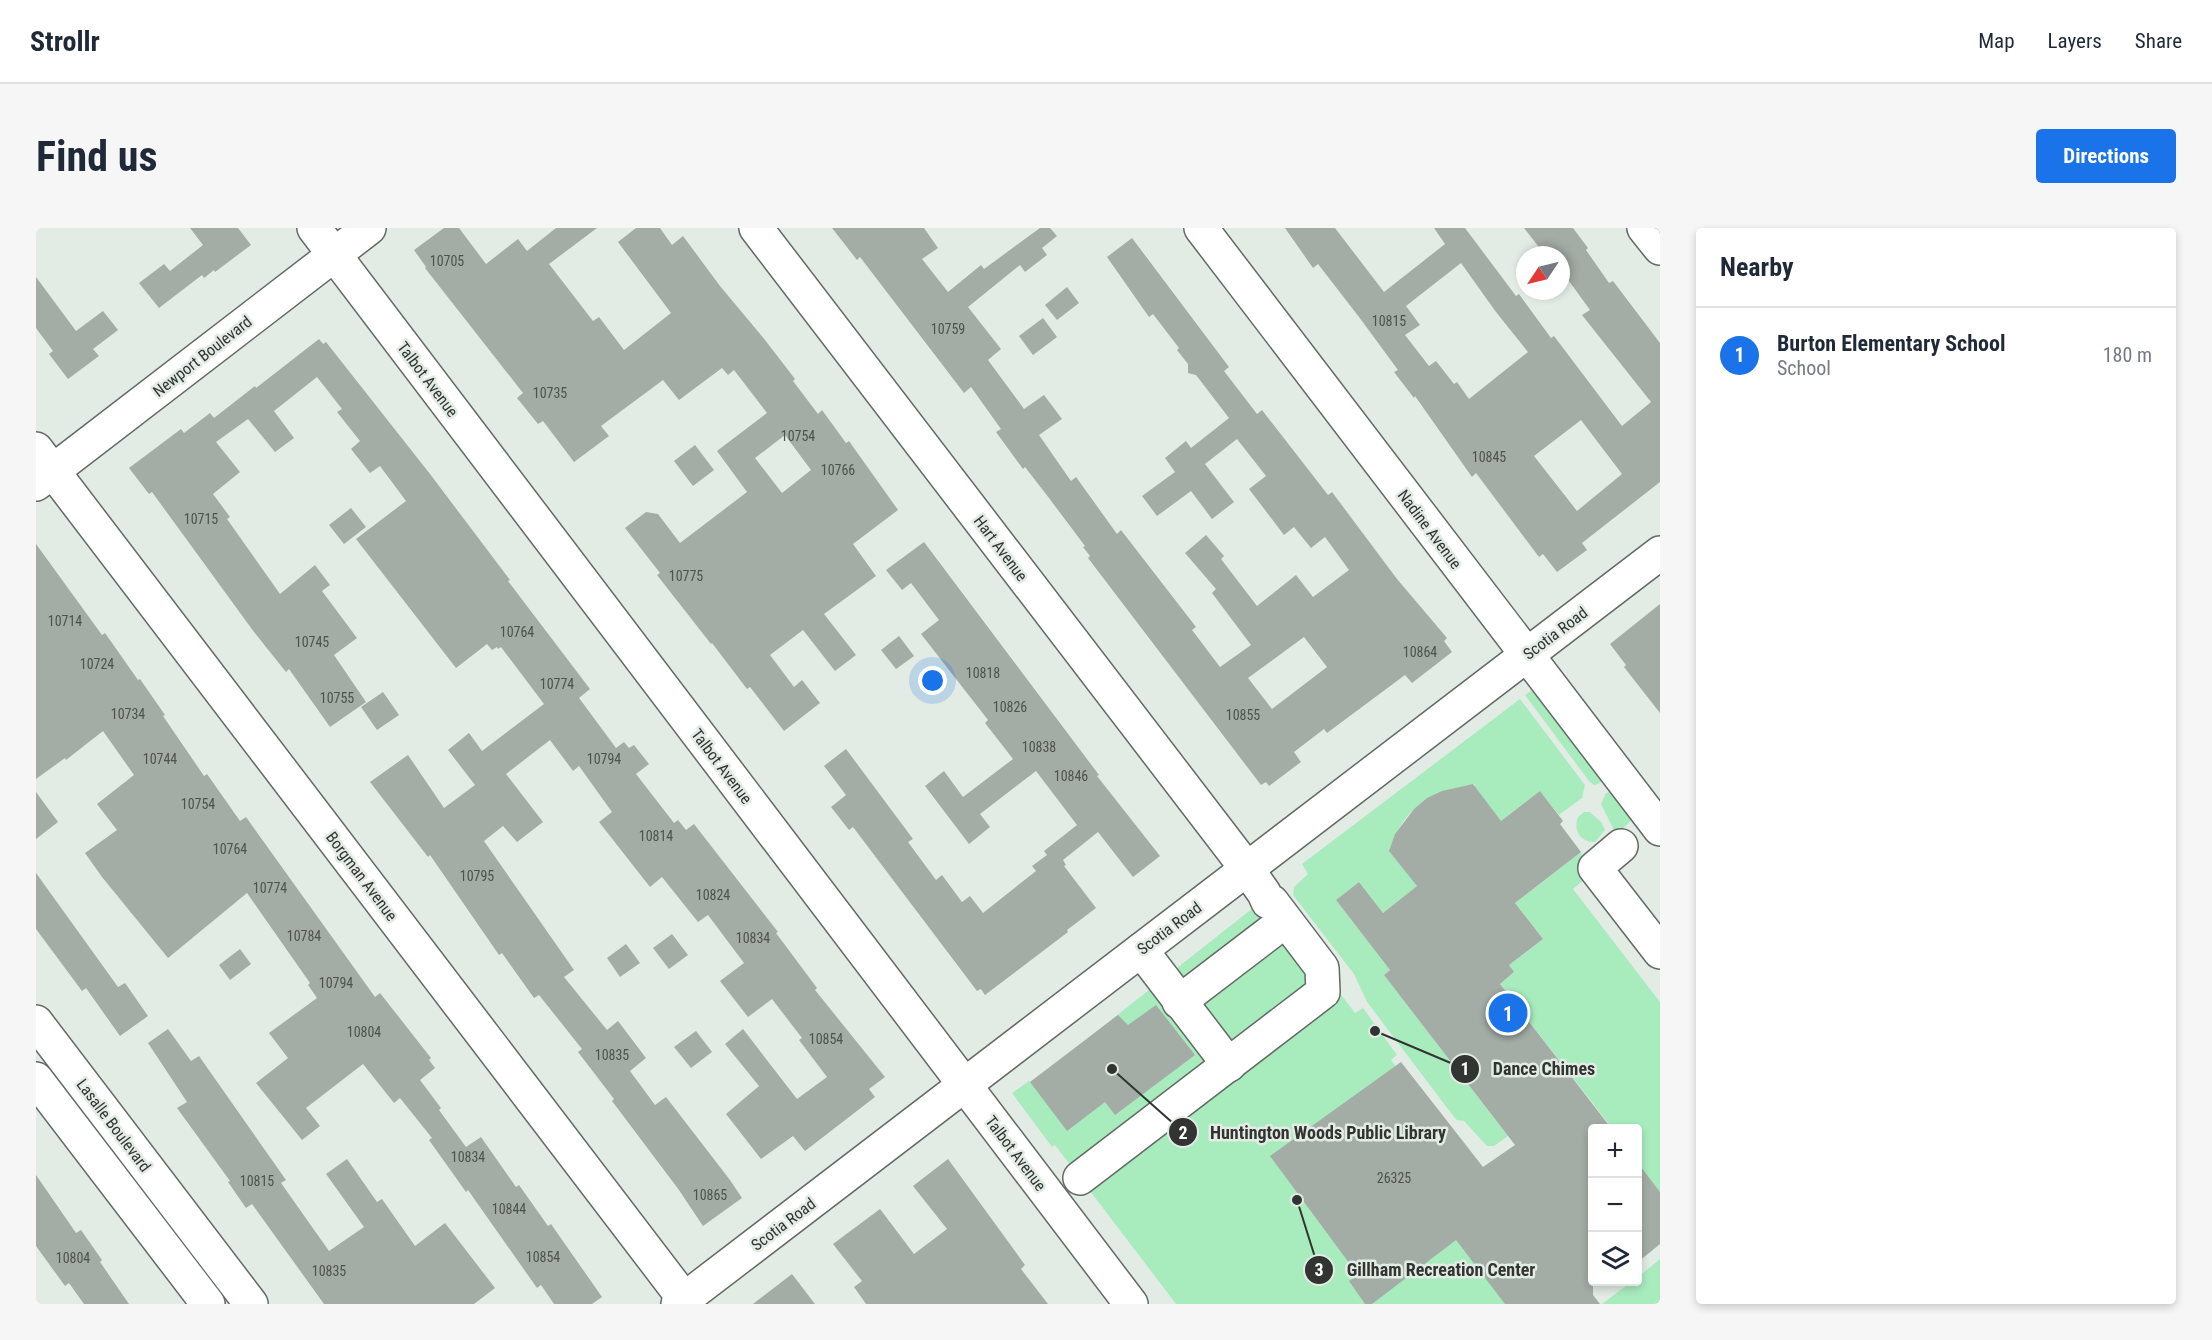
<!DOCTYPE html>
<html lang="en">
<head>
<meta charset="utf-8">
<style>
  body { margin:0; font-family:"Roboto Condensed",sans-serif; background:#f6f6f7; color:#1f2937 }
  .controls { position:absolute; right:18px; bottom:18px; display:grid; overflow:hidden; border-radius:6px; box-shadow:0 3px 9px #0003 }
  .controls button { width:54px; height:54px; display:grid; place-items:center; padding:0; border:0; border-bottom:2px solid #e0e1e3; background:#fff; color:#1f2937; font:30px sans-serif }
  .compass { position:absolute; left:1480px; top:18px; width:54px; height:54px; border-radius:50%; background:#fff; box-shadow:0 3px 9px #0003; rotate:235deg }
  .you { position:absolute; left:897px; top:453px; width:21px; height:21px; margin:-15px; border:4px solid #fff; border-radius:50%; background:#1a73e8; box-shadow:0 0 0 9px #1a73e833 }
  .badge { display:grid; place-items:center; width:39px; height:39px; border-radius:50%; background:#1a73e8; color:#fff; font-size:20px; font-weight:700 }
  .pin { position:absolute; translate:-50% -50%; border:3px solid #fff; box-shadow:0 2px 6px #0006 }
  .list { margin:0; padding:0; list-style:none }
  h2 { display:flex; justify-content:space-between; align-items:center; height:78px; margin:0; padding:0 24px; font-size:26px }
  h2 small { font-size:20px; font-weight:400; color:#747a83 }
  .list li { display:grid; grid-template-columns:39px 1fr auto; gap:18px; align-items:center; box-sizing:border-box; height:96px; padding:0 24px; border-top:2px solid #e0e1e3 }
  .list b { display:block; font-size:22px; white-space:nowrap }
  .list p { margin:0; font-size:20px; white-space:nowrap; color:#747a83 }
  .list em { font-size:20px; font-style:normal; color:#747a83 }
  .icon { flex:none; width:33px; height:33px; fill:none; stroke:currentColor; stroke-width:2; stroke-linecap:round; stroke-linejoin:round }
  .map { position:relative; flex:none; width:1624px; height:1076px; overflow:hidden; border-radius:6px }
  header { display:flex; align-items:center; gap:36px; box-sizing:border-box; height:84px; padding:0 30px; background:#fff; border-bottom:2px solid #e0e1e3 }
  header strong { font-size:28px }
  nav { display:flex; gap:33px; margin-inline-start:auto; font-size:21px }
  .intro { display:flex; align-items:center; justify-content:space-between; box-sizing:border-box; height:144px; padding:0 36px }
  h1 { margin:0; font-size:42px }
  .button { padding:15px 27px; border-radius:6px; background:#1a73e8; color:#fff; font-size:21px; font-weight:700 }
  main { display:flex; gap:36px; padding:0 36px }
  aside { flex:1; background:#fff; border-radius:6px; box-shadow:0 3px 9px #0003 }
  .map>svg:first-child { display:block }
  .green { fill:#a8ecbe }
  .building { fill:#a4aca6; fill-rule:evenodd }
  .lines { fill:none; stroke-linecap:round; stroke-linejoin:round }
  .minor-casing { stroke:#636a65; stroke-width:36 }
  .minor { stroke:#fff; stroke-width:33 }
  .labels { text-anchor:middle; stroke-width:5; stroke-linejoin:round; paint-order:stroke }
  .number-label { font-size:14px; fill:#4e524e }
  .street-label { font-size:16px; fill:#313431; stroke:#e3ebe5 }
  .leader { fill:none; stroke:#313431; stroke-width:2 }
  .callout-dot { fill:#313431; stroke:#e3ebe5; stroke-width:2 }
  .mark-label { font-size:18px; text-anchor:middle; font-weight:bold; fill:#fff }
  .callout-label { font-size:18px; text-anchor:middle; font-weight:bold; fill:#313431; stroke:#e3ebe5; stroke-width:5; stroke-linejoin:round; paint-order:stroke }
</style>
</head>
<body>
<header>
<strong>Strollr</strong>
<nav><a>Map</a><a>Layers</a><a>Share</a></nav>
</header>
<div class="intro"><h1>Find us</h1><a class="button">Directions</a></div>
<main>
<div class="map">
<svg width="1624" height="1076" viewBox="0 0 1624 1076">
  <rect width="100%" height="100%" fill="#e3ebe5"/>
  <g class="green">
    <path d="M1498,461L1568,551L1562,556L1558,557L1553,553L1489,467Z"/>
    <path d="M1484,471L1549,557L1546,570L1523,587L1504,563L1465,593L1439,578V556C1396,563 1368,578 1354,621L1381,658L1347,685L1323,654L1300,672L1354,742L1348,747L1472,908L1458,918H1451L1428,893L1421,892L1418,889L1331,774L1318,746L1257,667L1258,659L1272,646L1266,636Z"/>
    <path d="M1577,563L1598,590L1582,605L1579,604L1565,576L1570,565Z"/>
    <path d="M1548,584H1554L1566,595L1569,602L1559,614C1544,614 1537,603 1542,589Z"/>
    <path d="M1545,624L1547,633L1556,645L1537,661L1624,774V964L1602,935V900H1576L1464,756L1478,744L1473,737L1507,711L1479,675Z"/>
    <path d="M1231,669L1319,785L1327,780L1361,827L1355,832L1541,1076H1140L1019,917L1016,919L976,865L993,853L995,855Z"/>
    <path d="M1624,1031V1076H1566L1595,1054H1602V1049Z"/>
  </g>
  <g class="building">
    <path d="M154,0H202L215,17L179,44L178,42L168,50L166,47L123,80L103,55L128,36L134,43L167,17Z"/>
    <path d="M408,0H423L450,36L482,11L491,23L520,0H561L513,36L557,93L563,89L588,122L635,85L582,14L600,0H624L636,17L647,8L684,58L729,112L759,151L757,153L782,186L786,182L810,215L813,213L862,282L817,316L840,348L788,386L820,427L799,443L767,402L734,427L758,459L766,452L784,475L748,503L714,459L711,461L676,415L675,416L621,347L624,345L589,300L610,284L622,286L644,315L711,264L681,223L731,185L698,142L692,147L686,140L643,172L627,152L565,198L573,208L538,234L507,193L502,196L481,170L487,165L389,40L390,39L378,22ZM749,207L775,242L746,265L719,230Z"/>
    <path d="M796,0H888L902,20L886,31L912,64L945,37L948,41L1004,0H1014L1021,8L1006,20L1011,27L989,44L984,37L932,79L965,121L952,132L988,181L1008,167L1026,191L1003,207L1035,253L1040,249L1081,306L1085,302L1160,399L1156,402L1184,439L1215,417L1176,365L1180,361L1149,325L1170,307L1188,328L1185,331L1221,378L1260,347L1277,369L1313,342L1289,309L1275,320L1258,299L1248,307L1213,261L1230,248L1201,211L1169,236L1198,274L1176,291L1155,263L1121,288L1106,268L1139,244L1129,230L1150,213L1155,220L1193,190L1160,147L1152,145V136L1141,122L1143,120L1117,86L1113,89L1071,29L1096,10L1193,139L1188,143L1221,186L1226,182L1292,267L1296,264L1361,351L1411,410L1408,413L1416,424L1376,455L1369,447L1291,505L1288,501L1258,524L1265,534L1233,558L1230,554L1225,557L1052,330L1054,328L1047,319L1049,318L1013,270L989,239L987,241L960,204L965,201L935,159L928,165L824,29L821,32ZM1268,409L1291,439L1236,481L1212,450Z"/>
    <path d="M1249,0H1299L1348,64L1409,16L1398,0H1429L1480,68L1483,66L1515,110L1518,108L1586,198L1615,174L1546,87L1554,82L1525,42V27H1509L1488,0H1537L1552,20L1550,22L1573,55L1577,53L1624,115V254L1546,315L1551,322L1521,344L1507,326L1503,329L1440,245L1436,249L1379,168L1378,170L1358,144L1362,142L1323,89L1282,36L1277,40ZM1425,35L1460,84L1492,124L1433,171L1421,154L1418,156L1400,133L1393,138L1369,107L1384,97L1370,78ZM1545,192L1586,246L1541,283L1498,228Z"/>
    <path d="M0,49L40,103L67,83L82,102L57,121L63,128L32,151L13,126L17,123L0,100Z"/>
    <path d="M1031,59L1043,75L1021,92L1009,77Z"/>
    <path d="M1007,90L1021,109L997,127L983,108Z"/>
    <path d="M283,111L287,116L290,114L394,246L474,352L472,353L554,461L543,470L580,520L588,514L593,520L598,517L613,536L600,546L638,595L642,592L650,602L658,596L742,704L740,705L781,760L779,762L849,849L833,861L839,869L769,923L757,908L725,931L690,886L723,858L689,816L707,801L761,871L791,849L763,812L766,810L736,771L712,789L684,753L708,735L672,687L662,694L626,649L614,659L563,594L576,584L543,538L537,543L514,512L470,546L507,594L481,614L467,598L448,613L538,742L528,749L571,802L582,793L610,830L594,843L619,877L630,869L694,952L706,970L667,998L643,962L576,873L578,871L542,824L546,821L503,767L498,770L466,725L463,727L394,627L392,629L334,554L372,527L408,580L439,557L412,522L433,505L446,523L508,476L465,419L462,421L461,419L456,422L451,416L420,440L320,311L370,273L344,238L334,245L315,221L324,213L301,184L306,181L281,149L238,183L258,210L239,224L212,191L180,214L204,244L177,266L194,289L191,291L244,366L279,337L294,357L286,363L321,410L298,427L330,474L294,499L253,441L250,444L218,404L116,264L113,266L93,240L145,201L148,205L174,185L178,190L219,158L220,160Z"/>
    <path d="M659,217L678,242L657,258L638,233Z"/>
    <path d="M315,280L330,299L308,316L293,297Z"/>
    <path d="M888,314L1063,547L1061,548L1124,628L1097,649L1062,604L1027,632L1030,637L1028,638L1060,680L1031,702L1032,704L949,767L945,761L941,763L817,599L813,602L795,579L810,567L788,538L810,521L877,611L872,614L900,652L906,647L926,674L934,668L947,685L1000,643L996,638L1011,627L1008,623L1041,597L1000,543L944,586L954,599L933,616L889,558L908,543L927,569L977,531L949,495L952,492L885,406L903,392L875,355L866,362L850,342Z"/>
    <path d="M0,316L66,407L69,405L102,452L104,451L129,487L127,488L168,548L171,546L204,593L210,589L339,769L344,765L395,830L393,832L399,840L384,852L405,880L403,882L430,919L445,909L480,959L483,957L512,998L515,996L566,1069L556,1076H518L505,1057L501,1060L432,962L430,964L393,912L396,910L364,870L358,875L327,836L270,880L284,898L266,912L220,855L252,830L233,805L281,770L272,757L274,755L211,665L132,730L66,649L49,625L81,602L61,576L98,547L67,503L30,532L29,530L0,551Z"/>
    <path d="M1624,376V485L1588,439L1590,437L1574,416Z"/>
    <path d="M863,408L878,428L860,441L845,422Z"/>
    <path d="M347,464L363,487L341,502L325,479Z"/>
    <path d="M1437,556L1465,593L1504,563L1527,593L1524,596L1545,624L1479,675L1507,711L1473,737L1478,744L1464,756L1575,900H1557V1067L1564,1076H1469L1420,1012L1336,1076H1329L1313,1053L1322,1047L1234,928L1365,834L1447,939L1479,917L1348,747L1354,742L1300,672L1323,654L1347,685L1381,658L1353,623L1359,606L1378,581L1391,570L1406,563Z"/>
    <path d="M0,564L22,594L0,611Z"/>
    <path d="M0,645L82,759L89,755L112,788L84,808L50,760L46,763L0,701Z"/>
    <path d="M636,706L652,727L633,741L617,720Z"/>
    <path d="M590,716L604,735L584,749L571,730Z"/>
    <path d="M204,721L215,736L194,752L183,737Z"/>
    <path d="M1120,777L1159,827L1079,887L1069,874L1031,903L994,854L1082,787L1092,797Z"/>
    <path d="M132,801L155,833L163,828L250,952L245,955L293,1023L328,999L290,946L311,931L341,974L346,971L379,1018L409,995L459,1060L438,1076H288L216,976L210,980L192,954L194,953L141,880L151,874L112,815Z"/>
    <path d="M660,803L676,824L655,840L638,819Z"/>
    <path d="M912,931L989,1037L985,1041L1012,1076H830L818,1059L826,1053L797,1016L844,981L878,1026L911,1001L877,958Z"/>
    <path d="M1602,935L1624,964V1016L1602,1034Z"/>
    <path d="M0,947L40,1005L45,1002L66,1032L64,1034L93,1076H48L33,1055L29,1058L0,1018Z"/>
    <path d="M756,1046L779,1076H717Z"/>
  </g>
  <g class="lines">
    <defs>
      <g id="minor">
        <path d="M278,0L1095,1076"/>
        <path d="M720,0L1211,641L1228,665L1232,674H1236L1286,740L1287,764L1044,950"/>
        <path d="M1165,0L1624,601"/>
        <path d="M1608,0L1624,20"/>
        <path d="M0,221L652,1076"/>
        <path d="M0,256L333,0"/>
        <path d="M1585,618L1559,640L1624,724"/>
        <path d="M1105,722L1193,837"/>
        <path d="M1143,774L1249,693"/>
        <path d="M0,794L215,1076"/>
        <path d="M0,851L172,1076"/>
        <path d="M642,1076L1624,325"/>
      </g>
    </defs>
    <use href="#minor" class="minor-casing"/>
    <use href="#minor" class="minor"/>
  </g>
  <g class="labels">
    <g class="number-label">
      <text x="411" y="38">10705</text>
      <text x="1353" y="98">10815</text>
      <text x="912" y="106">10759</text>
      <text x="514" y="170">10735</text>
      <text x="762" y="213">10754</text>
      <text x="1453" y="234">10845</text>
      <text x="802" y="247">10766</text>
      <text x="165" y="296">10715</text>
      <text x="650" y="353">10775</text>
      <text x="29" y="398">10714</text>
      <text x="481" y="409">10764</text>
      <text x="276" y="419">10745</text>
      <text x="1384" y="429">10864</text>
      <text x="61" y="441">10724</text>
      <text x="947" y="450">10818</text>
      <text x="521" y="461">10774</text>
      <text x="301" y="475">10755</text>
      <text x="974" y="484">10826</text>
      <text x="92" y="491">10734</text>
      <text x="1207" y="492">10855</text>
      <text x="1003" y="524">10838</text>
      <text x="124" y="536">10744</text>
      <text x="568" y="536">10794</text>
      <text x="1035" y="553">10846</text>
      <text x="162" y="581">10754</text>
      <text x="620" y="613">10814</text>
      <text x="194" y="626">10764</text>
      <text x="441" y="653">10795</text>
      <text x="234" y="665">10774</text>
      <text x="677" y="672">10824</text>
      <text x="268" y="713">10784</text>
      <text x="717" y="715">10834</text>
      <text x="300" y="760">10794</text>
      <text x="328" y="809">10804</text>
      <text x="790" y="816">10854</text>
      <text x="576" y="832">10835</text>
      <text x="432" y="934">10834</text>
      <text x="1358" y="955">26325</text>
      <text x="221" y="958">10815</text>
      <text x="674" y="972">10865</text>
      <text x="473" y="986">10844</text>
      <text x="507" y="1034">10854</text>
      <text x="37" y="1035">10804</text>
      <text x="293" y="1048">10835</text>
    </g>
    <g class="street-label">
      <text transform="translate(166 128) rotate(-38)" y="6">Newport Boulevard</text>
      <text transform="translate(392 151) rotate(53)" y="6">Talbot Avenue</text>
      <text transform="translate(1394 301) rotate(53)" y="6">Nadine Avenue</text>
      <text transform="translate(965 320) rotate(53)" y="6">Hart Avenue</text>
      <text transform="translate(1519 405) rotate(-37)" y="6">Scotia Road</text>
      <text transform="translate(686 538) rotate(53)" y="6">Talbot Avenue</text>
      <text transform="translate(326 648) rotate(53)" y="6">Borgman Avenue</text>
      <text transform="translate(1133 700) rotate(-37)" y="6">Scotia Road</text>
      <text transform="translate(78 897) rotate(53)" y="6">Lasalle Boulevard</text>
      <text transform="translate(980 925) rotate(53)" y="6">Talbot Avenue</text>
      <text transform="translate(747 996) rotate(-37)" y="6">Scotia Road</text>
    </g>
  </g>
  <path class="leader" d="M1339 803L1429 841M1076 841L1147 904M1261 972L1283 1042"/>
  <g class="callout-dot">
    <circle cx="1339" cy="803" r="6"/>
    <circle cx="1076" cy="841" r="6"/>
    <circle cx="1261" cy="972" r="6"/>
    <circle cx="1429" cy="841" r="15"/>
    <circle cx="1147" cy="904" r="15"/>
    <circle cx="1283" cy="1042" r="15"/>
  </g>
  <g class="mark-label">
    <text x="1429" y="847">1</text>
    <text x="1147" y="911">2</text>
    <text x="1283" y="1048">3</text>
  </g>
  <g class="callout-label">
    <text x="1508" y="847">Dance Chimes</text>
    <text x="1292" y="911">Huntington Woods Public Library</text>
    <text x="1405" y="1048">Gillham Recreation Center</text>
  </g>
</svg>
<div class="controls">
<button>+</button>
<button>−</button>
<button><svg class="icon" aria-label="layers" viewBox="0 0 24 24"><path d="M12 4l9 5-9 5-9-5zM3 14l9 5 9-5"/></svg></button>
</div>
<svg class="compass" viewBox="-18 -18 36 36"><path d="M0-13l5 13h-10z" fill="#e53935"/><path d="M0 13l5-13h-10z" fill="#747a83"/></svg>
<div class="you"></div>
<div class="pin badge" style="left:1472px;top:785px">1</div>
</div>
<aside>
<h2>Nearby<small></small></h2>
<ul class="list">
<li><span class="badge">1</span><div><b>Burton Elementary School</b><p>School</p></div><em>180 m</em></li>
</ul>
</aside>
</main>
</body>
</html>
